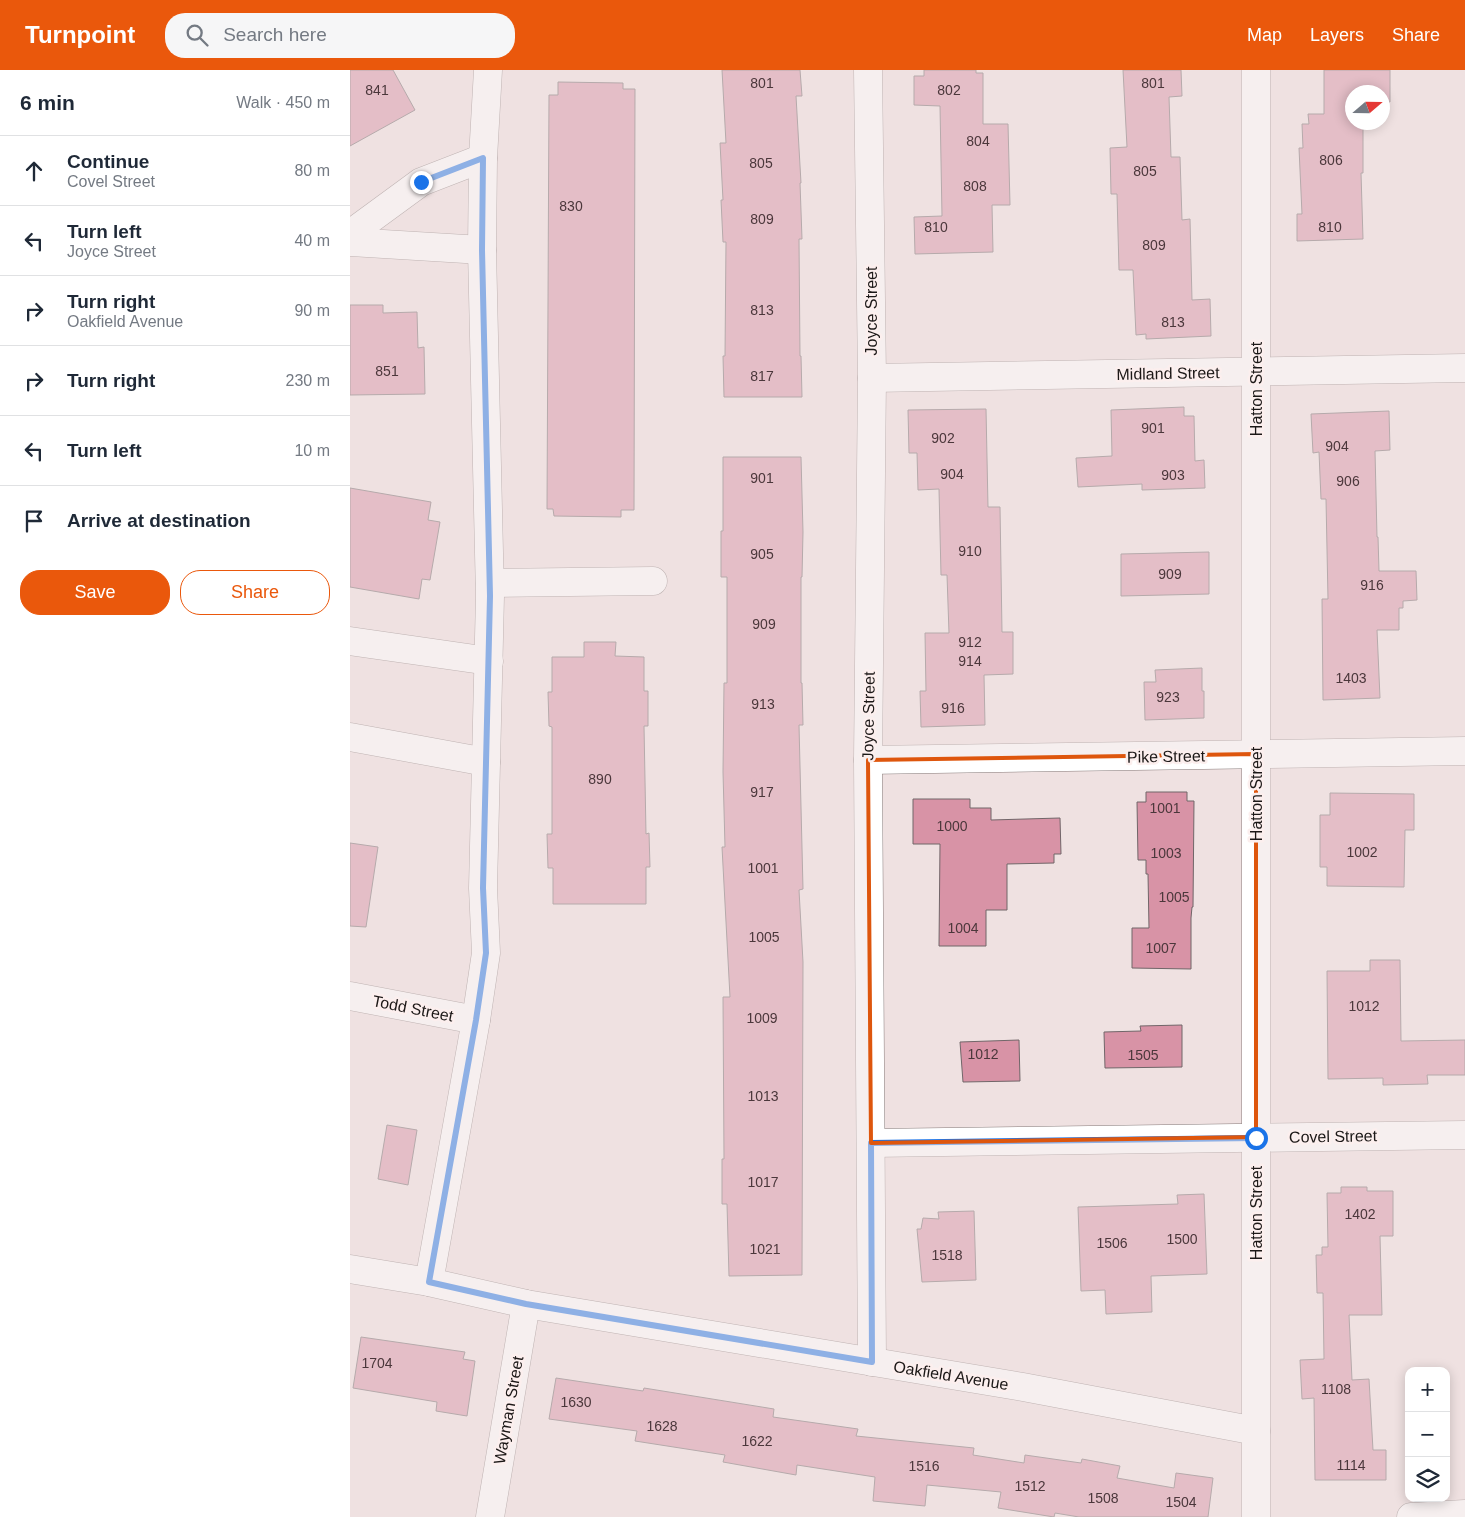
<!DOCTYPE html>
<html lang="en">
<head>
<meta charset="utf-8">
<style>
  body { margin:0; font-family:Arial,sans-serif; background:#f6f6f7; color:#1f2937 }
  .controls { position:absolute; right:15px; bottom:15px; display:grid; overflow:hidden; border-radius:10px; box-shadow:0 2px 12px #0003 }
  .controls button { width:45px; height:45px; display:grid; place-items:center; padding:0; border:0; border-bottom:1px solid #e0e1e3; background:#fff; color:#1f2937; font:25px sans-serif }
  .compass { position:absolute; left:995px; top:15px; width:45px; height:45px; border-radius:50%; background:#fff; box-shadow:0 2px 12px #0003; rotate:70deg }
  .stop { position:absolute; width:15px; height:15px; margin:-11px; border:4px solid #1a73e8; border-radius:50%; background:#fff }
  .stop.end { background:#1a73e8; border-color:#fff; box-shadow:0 1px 5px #0008 }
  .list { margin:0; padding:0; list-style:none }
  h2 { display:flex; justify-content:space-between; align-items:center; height:65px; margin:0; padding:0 20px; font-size:21px }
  h2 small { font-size:16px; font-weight:400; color:#747a83 }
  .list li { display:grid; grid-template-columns:32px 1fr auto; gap:15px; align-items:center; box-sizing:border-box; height:70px; padding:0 20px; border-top:1px solid #e0e1e3 }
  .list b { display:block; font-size:19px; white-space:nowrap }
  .list p { margin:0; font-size:16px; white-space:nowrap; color:#747a83 }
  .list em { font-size:16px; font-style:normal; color:#747a83 }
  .actions { display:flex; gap:10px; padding:15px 20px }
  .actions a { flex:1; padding:11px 0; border:1px solid #ea580c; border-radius:20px; text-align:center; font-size:18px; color:#ea580c }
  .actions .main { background:#ea580c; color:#fff }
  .icon { flex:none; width:28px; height:28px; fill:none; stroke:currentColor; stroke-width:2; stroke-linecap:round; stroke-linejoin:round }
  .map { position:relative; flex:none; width:1115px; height:1447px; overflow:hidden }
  header { display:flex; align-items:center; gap:30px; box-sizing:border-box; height:70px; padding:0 25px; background:#ea580c; color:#fff }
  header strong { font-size:24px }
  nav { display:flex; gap:28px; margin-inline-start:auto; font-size:18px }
  .search { width:350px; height:45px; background:#f6f6f7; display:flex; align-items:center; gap:12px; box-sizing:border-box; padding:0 18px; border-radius:20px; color:#747a83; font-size:19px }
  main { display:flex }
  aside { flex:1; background:#fff }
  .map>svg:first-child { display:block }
  .building { fill:#d893a6; stroke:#716669 }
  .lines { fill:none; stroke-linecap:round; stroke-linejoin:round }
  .minor-casing { stroke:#877b7a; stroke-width:29 }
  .minor { stroke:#fff; stroke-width:28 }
  .route { stroke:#1a73e8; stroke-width:6 }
  .marked { fill:none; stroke:#de560d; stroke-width:4; stroke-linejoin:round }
  .labels { text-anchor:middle; stroke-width:5; stroke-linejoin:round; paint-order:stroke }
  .number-label { font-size:14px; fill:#4b373b }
  .street-label { font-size:16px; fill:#1c1817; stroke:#fcefee }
</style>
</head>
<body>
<header>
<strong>Turnpoint</strong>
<div class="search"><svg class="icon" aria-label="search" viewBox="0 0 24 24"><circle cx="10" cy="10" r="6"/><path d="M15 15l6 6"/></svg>Search here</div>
<nav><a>Map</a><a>Layers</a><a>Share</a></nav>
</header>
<main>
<aside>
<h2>6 min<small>Walk · 450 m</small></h2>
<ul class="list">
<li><svg class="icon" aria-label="ahead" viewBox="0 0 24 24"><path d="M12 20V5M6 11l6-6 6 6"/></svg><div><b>Continue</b><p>Covel Street</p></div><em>80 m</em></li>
<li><svg class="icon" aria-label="left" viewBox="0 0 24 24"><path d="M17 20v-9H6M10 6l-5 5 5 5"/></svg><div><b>Turn left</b><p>Joyce Street</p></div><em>40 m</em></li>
<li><svg class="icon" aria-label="right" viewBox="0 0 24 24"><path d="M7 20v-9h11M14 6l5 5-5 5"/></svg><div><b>Turn right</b><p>Oakfield Avenue</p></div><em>90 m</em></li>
<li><svg class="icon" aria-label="right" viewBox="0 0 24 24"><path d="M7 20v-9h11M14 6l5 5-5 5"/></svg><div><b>Turn right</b></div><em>230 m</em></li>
<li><svg class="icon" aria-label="left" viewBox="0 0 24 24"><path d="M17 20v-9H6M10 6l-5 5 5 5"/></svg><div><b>Turn left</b></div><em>10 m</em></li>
<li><svg class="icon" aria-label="arrive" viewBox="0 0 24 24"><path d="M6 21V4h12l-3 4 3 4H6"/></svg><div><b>Arrive at destination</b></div></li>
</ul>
<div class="actions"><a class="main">Save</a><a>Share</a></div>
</aside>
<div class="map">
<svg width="1115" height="1447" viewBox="0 0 1115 1447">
  <rect width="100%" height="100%" fill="#efe1e1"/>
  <g class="building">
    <path d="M0,0H43L65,40L0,76Z"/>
    <path d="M372,0H450L452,26H446L451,113H450L452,169H449L450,286H451L452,327H374L373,286H375L376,172H373L371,130H373L370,73H376Z"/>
    <path d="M574,0H626V3H633V54H658L660,135H642L643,182L565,184L564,147L592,146L590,36L564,35V6H574Z"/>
    <path d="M773,0H831L832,26L819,27L821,87H830L832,150L840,149L842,230L860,229L861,266L796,269V264L786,265L783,200H769L767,124H761L760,78L777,77Z"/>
    <path d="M974,0H1040V32H1032V22H1002V52H1013V103H1011L1013,169L947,171V144H952L949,78H953L952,54H959L958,44H974Z"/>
    <path d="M208,12L273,13V19H285L284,440H271V447L204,446L203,439H197L199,25H208Z"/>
    <path d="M0,235H33V243L67,242L68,278L74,277L75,324L0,325Z"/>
    <path d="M834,337V346H844L845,391L854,390L855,418L792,420V414L728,417L726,388L762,386L761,340Z"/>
    <path d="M636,339L638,437H650L652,562H663V604L634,605L635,655L571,657L570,621H576L575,563H599L597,505H591L589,419L568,420L567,383H559L558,340Z"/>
    <path d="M1039,341L1040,380L1025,381L1027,467H1028L1029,501H1066L1067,530L1053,531V538H1049V560H1027L1030,628L973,630L972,529H978L976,429H971L969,382L963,383L961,344Z"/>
    <path d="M373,387H451L453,462L452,507H451V613H452L453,655H449L453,819L449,820L453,892L452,1205L379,1206L377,1134H372V1089H374L373,927H380L372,777H375L373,702L374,613H377V507H371V461H373Z"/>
    <path d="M0,418L81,432L78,450L90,452L80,510L72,509L69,529L0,517Z"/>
    <path d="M859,482V524L771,526V484Z"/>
    <path d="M234,572H266L265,586L294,587V621H298V656H294L296,764L299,763L300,797H296V834H203V798H198L197,764H202V657L199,656L198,622H202V587H234Z"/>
    <path d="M852,598V621H854V648L795,650L794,612H806L805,600Z"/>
    <path d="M796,722H837V731H844L843,837H842L841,848V899L782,898V858H799L798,804H796V790H788L787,732H796Z"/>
    <path d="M980,723L1064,724V760H1055L1054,817L977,816V797H970V745H980Z"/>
    <path d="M563,729H620V738H641V750L710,748L711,784H704V793L657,794V840H636V876H589L590,774H563Z"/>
    <path d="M0,773L28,777L16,857L0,856Z"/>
    <path d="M1020,890H1050L1051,971L1115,970V1005H1077L1078,1014L1033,1015V1008L978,1009L977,901H1020Z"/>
    <path d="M832,955V997L755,998L754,962L791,961L790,956Z"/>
    <path d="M669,970L670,1011L613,1012L610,972Z"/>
    <path d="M37,1055L67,1060L58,1115L28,1109Z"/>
    <path d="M991,1117H1017V1121H1043V1166H1030L1032,1245H999L1002,1310L1019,1309L1023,1380H1036V1410H965L964,1328L952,1329L950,1290L974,1289L973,1223H967L966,1185H972V1177H978L977,1123H991Z"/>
    <path d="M854,1124L857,1204L801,1206L802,1242L756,1244L755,1220L731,1221L728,1137L828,1134L827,1125Z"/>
    <path d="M624,1141L626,1210L572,1212L567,1159H571L573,1148L589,1149L588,1142Z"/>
    <path d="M11,1267L115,1282L113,1289L125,1291L117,1346L86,1341L87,1332L3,1318Z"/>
    <path d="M206,1308L293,1321L294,1318L424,1339L423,1347L508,1359L506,1366L624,1378L623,1385L674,1393L675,1385L731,1393L732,1389L770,1396L767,1408L824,1418L826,1403L863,1408L858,1447H729L705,1443L704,1447L648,1438L651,1422L577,1415L575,1436L523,1431L525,1407L447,1395L446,1405L373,1392L375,1385L285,1371L287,1361L199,1349Z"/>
  </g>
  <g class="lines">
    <defs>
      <g id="minor">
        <path d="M518,0L522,308L518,690L522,1292"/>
        <path d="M906,0V1447"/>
        <path d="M0,164L71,112L133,88"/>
        <path d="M0,172L132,180"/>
        <path d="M522,308L1115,298"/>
        <path d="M140,513L303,511"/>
        <path d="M0,571L139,591"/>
        <path d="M0,667L136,692"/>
        <path d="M518,690L1115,681"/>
        <path d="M0,926L126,950"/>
        <path d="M521,1073L1115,1065"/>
        <path d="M0,1199L79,1212L176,1234L673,1317L906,1361"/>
        <path d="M79,1212L126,950L136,883L133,818L140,526L132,180L133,88L138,0"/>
        <path d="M140,1447L176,1234"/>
        <path d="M1061,1447L1115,1444"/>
      </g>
    </defs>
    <use href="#minor" class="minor-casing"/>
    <use href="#minor" class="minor"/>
  </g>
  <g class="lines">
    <path class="route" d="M71,112L133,88L132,180L140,526L133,818L136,883L126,950L79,1212L176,1234L522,1292L521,1073L906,1068"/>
  </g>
  <path d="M0 0H1115V1447H0ZM906,684V1067L521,1073L518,690Z" fill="#efe1e1" fill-opacity=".55" fill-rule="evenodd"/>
  <path class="marked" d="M906,684V1067L521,1073L518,690Z"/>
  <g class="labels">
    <g class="number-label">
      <text x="412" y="18">801</text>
      <text x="803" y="18">801</text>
      <text x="27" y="25">841</text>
      <text x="599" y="25">802</text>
      <text x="628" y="76">804</text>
      <text x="981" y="95">806</text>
      <text x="411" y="98">805</text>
      <text x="795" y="106">805</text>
      <text x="625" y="121">808</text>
      <text x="221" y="141">830</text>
      <text x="412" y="154">809</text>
      <text x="586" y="162">810</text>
      <text x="980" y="162">810</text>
      <text x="804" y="180">809</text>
      <text x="412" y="245">813</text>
      <text x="823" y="257">813</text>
      <text x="37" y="306">851</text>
      <text x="412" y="311">817</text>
      <text x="803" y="363">901</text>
      <text x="593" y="373">902</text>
      <text x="987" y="381">904</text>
      <text x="602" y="409">904</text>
      <text x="823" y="410">903</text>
      <text x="412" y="413">901</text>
      <text x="998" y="416">906</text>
      <text x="620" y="486">910</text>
      <text x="412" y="489">905</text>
      <text x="820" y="509">909</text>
      <text x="1022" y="520">916</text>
      <text x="414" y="559">909</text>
      <text x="620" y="577">912</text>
      <text x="620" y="596">914</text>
      <text x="1001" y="613">1403</text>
      <text x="818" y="632">923</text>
      <text x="413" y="639">913</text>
      <text x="603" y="643">916</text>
      <text x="250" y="714">890</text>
      <text x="412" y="727">917</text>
      <text x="815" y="743">1001</text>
      <text x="602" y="761">1000</text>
      <text x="1012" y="787">1002</text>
      <text x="816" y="788">1003</text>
      <text x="413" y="803">1001</text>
      <text x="824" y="832">1005</text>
      <text x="613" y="863">1004</text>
      <text x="414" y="872">1005</text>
      <text x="811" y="883">1007</text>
      <text x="1014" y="941">1012</text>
      <text x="412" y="953">1009</text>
      <text x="633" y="989">1012</text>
      <text x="793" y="990">1505</text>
      <text x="413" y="1031">1013</text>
      <text x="413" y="1117">1017</text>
      <text x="1010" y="1149">1402</text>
      <text x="832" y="1174">1500</text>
      <text x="762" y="1178">1506</text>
      <text x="415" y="1184">1021</text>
      <text x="597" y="1190">1518</text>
      <text x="27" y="1298">1704</text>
      <text x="986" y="1324">1108</text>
      <text x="226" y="1337">1630</text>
      <text x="312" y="1361">1628</text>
      <text x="407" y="1376">1622</text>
      <text x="1001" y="1400">1114</text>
      <text x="574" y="1401">1516</text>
      <text x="680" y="1421">1512</text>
      <text x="753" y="1433">1508</text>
      <text x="831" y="1437">1504</text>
    </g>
    <g class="street-label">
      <text transform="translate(521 241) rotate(-90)" y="6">Joyce Street</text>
      <text transform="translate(818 303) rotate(-1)" y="6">Midland Street</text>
      <text transform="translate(906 319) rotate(-90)" y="6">Hatton Street</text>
      <text transform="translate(518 646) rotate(-89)" y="6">Joyce Street</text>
      <text transform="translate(816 686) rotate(-1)" y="6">Pike Street</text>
      <text transform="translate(906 724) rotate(-90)" y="6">Hatton Street</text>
      <text transform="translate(63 938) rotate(11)" y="6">Todd Street</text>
      <text transform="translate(983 1066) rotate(-1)" y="6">Covel Street</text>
      <text transform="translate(906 1143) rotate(-90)" y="6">Hatton Street</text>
      <text transform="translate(601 1305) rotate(9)" y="6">Oakfield Avenue</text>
      <text transform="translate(158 1340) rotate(-80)" y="6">Wayman Street</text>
    </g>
  </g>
</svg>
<div class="controls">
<button>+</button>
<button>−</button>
<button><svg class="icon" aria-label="layers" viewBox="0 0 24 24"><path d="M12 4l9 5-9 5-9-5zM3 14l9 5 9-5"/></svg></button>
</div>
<svg class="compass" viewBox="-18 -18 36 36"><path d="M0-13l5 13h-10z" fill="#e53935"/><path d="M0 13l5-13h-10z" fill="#747a83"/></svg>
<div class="stop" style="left:906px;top:1068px"></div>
<div class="stop end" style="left:71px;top:112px"></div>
</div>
</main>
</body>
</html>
